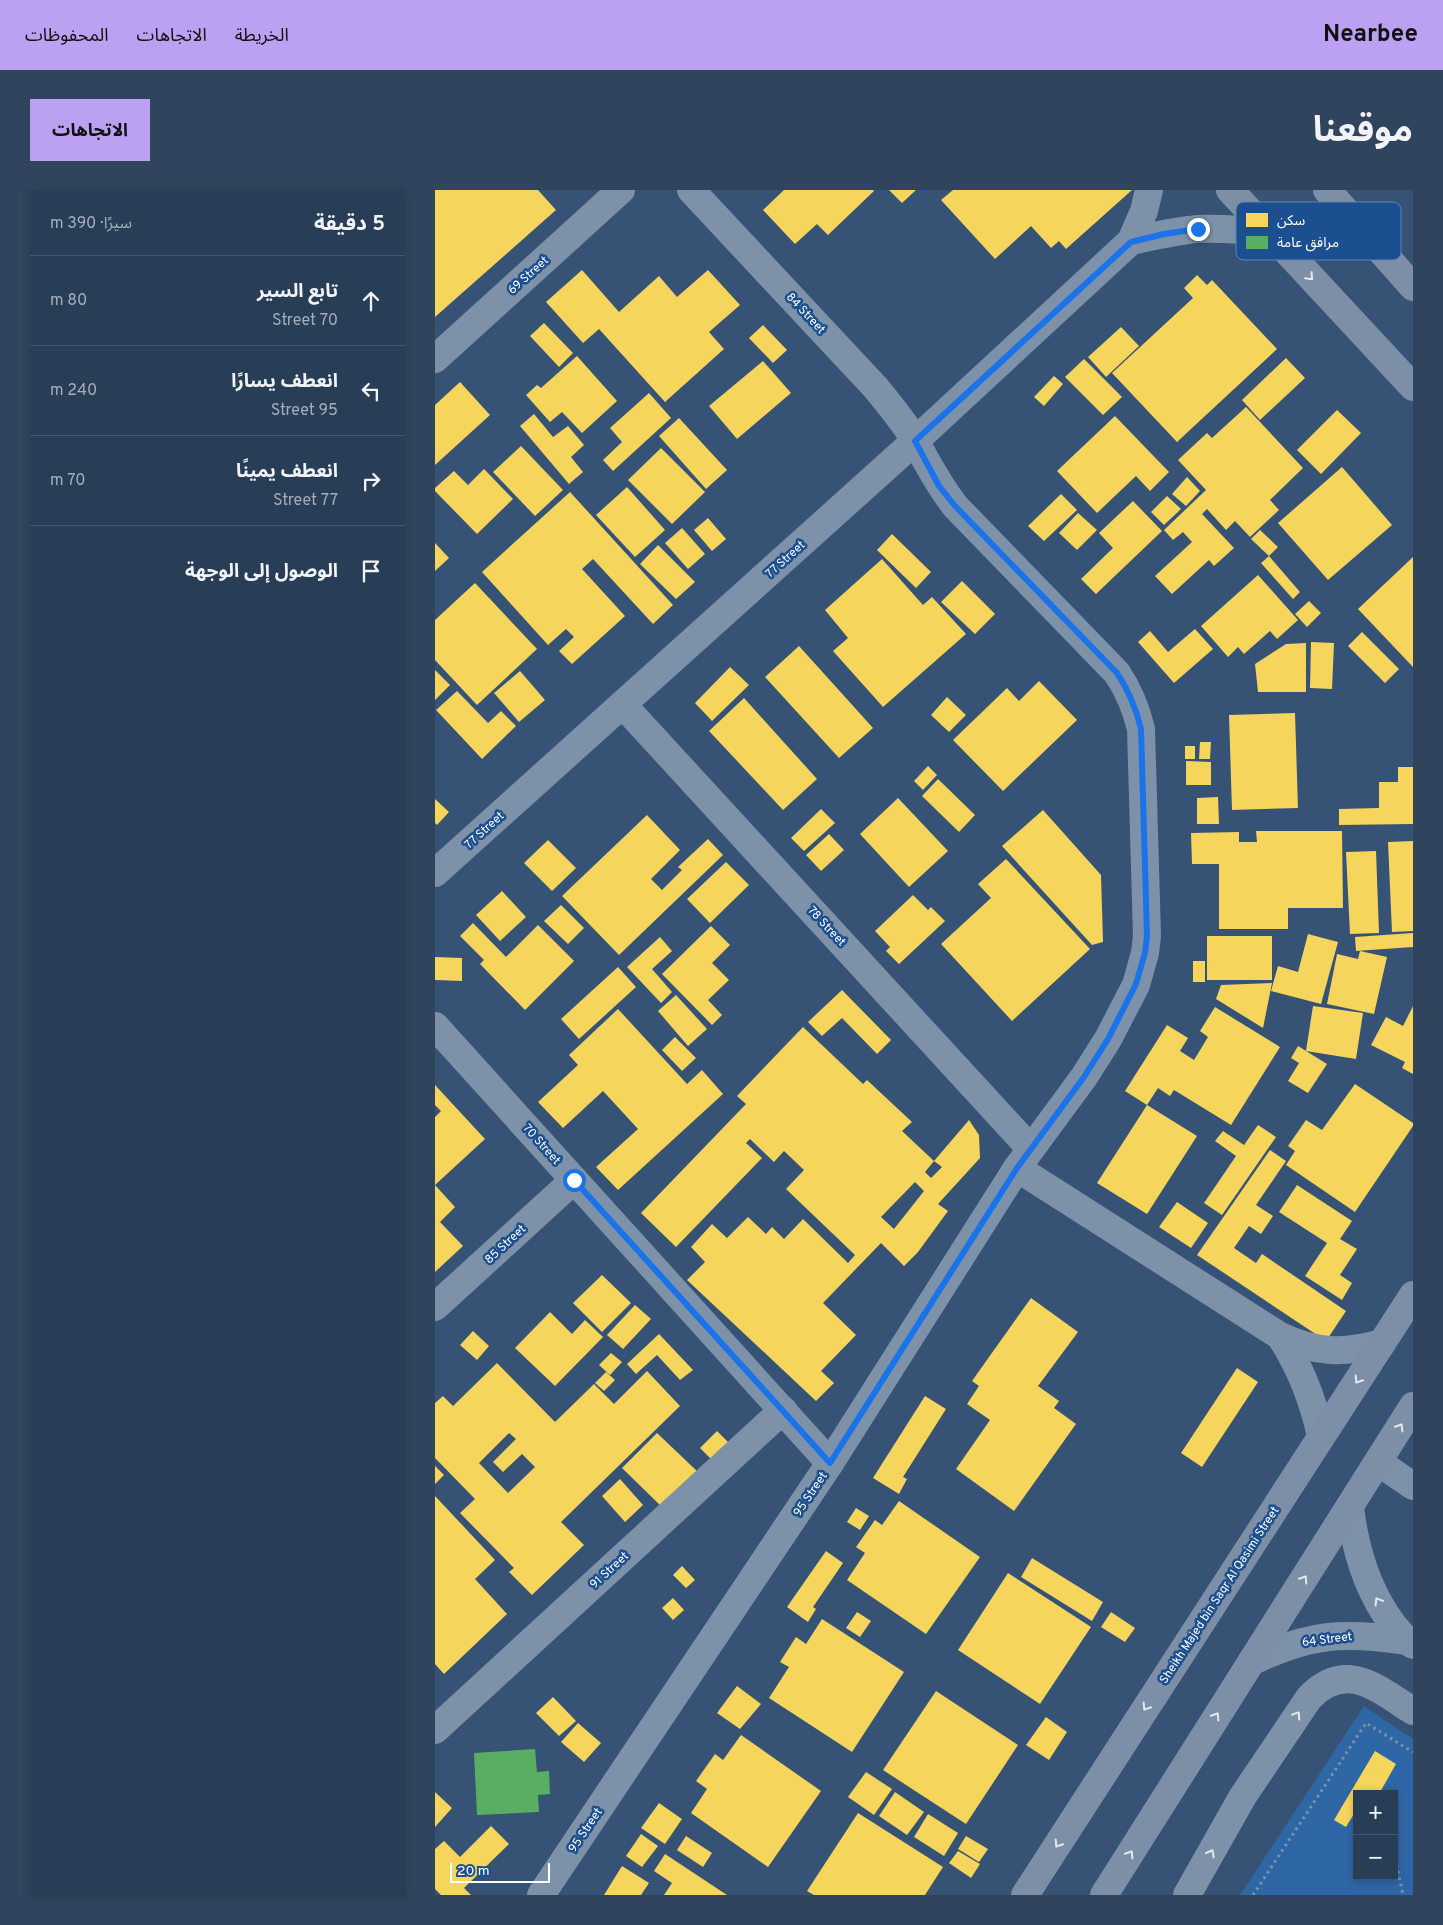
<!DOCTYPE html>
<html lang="ar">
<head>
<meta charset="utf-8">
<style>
  body { margin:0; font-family:Overpass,"Noto Sans Arabic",sans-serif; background:#30455d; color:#f1f3f6; direction:rtl }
  .controls { position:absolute; right:15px; bottom:15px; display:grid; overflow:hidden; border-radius:0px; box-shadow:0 2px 8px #0003 }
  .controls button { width:45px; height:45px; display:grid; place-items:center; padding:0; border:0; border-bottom:1px solid #44576d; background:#283e57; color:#f1f3f6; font:25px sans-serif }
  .scale { position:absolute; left:15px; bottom:12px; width:100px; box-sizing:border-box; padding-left:5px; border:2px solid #fff; border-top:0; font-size:14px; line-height:18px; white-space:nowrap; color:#fff; -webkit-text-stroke:4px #1b4f8f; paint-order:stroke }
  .stop { position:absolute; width:15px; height:15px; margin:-11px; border:4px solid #1a73e8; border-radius:50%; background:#fff }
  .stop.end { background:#1a73e8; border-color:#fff; box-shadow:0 1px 5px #0008 }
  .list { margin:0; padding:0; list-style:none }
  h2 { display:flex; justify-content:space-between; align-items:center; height:65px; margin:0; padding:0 20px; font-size:21px }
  h2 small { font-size:16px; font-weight:400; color:#a5aeba }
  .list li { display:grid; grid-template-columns:32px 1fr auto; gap:15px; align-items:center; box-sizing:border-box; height:90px; padding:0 20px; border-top:1px solid #44576d }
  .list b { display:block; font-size:19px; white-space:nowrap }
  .list p { margin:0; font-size:16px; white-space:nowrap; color:#a5aeba }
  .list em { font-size:16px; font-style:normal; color:#a5aeba }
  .icon { flex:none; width:28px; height:28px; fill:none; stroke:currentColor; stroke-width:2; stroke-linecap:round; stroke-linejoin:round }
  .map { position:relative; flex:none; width:978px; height:1705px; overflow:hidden; direction:ltr; border-radius:0px }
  header { display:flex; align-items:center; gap:30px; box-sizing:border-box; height:70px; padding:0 25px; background:#bca0f2; color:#111 }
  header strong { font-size:24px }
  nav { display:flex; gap:28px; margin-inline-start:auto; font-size:18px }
  .intro { display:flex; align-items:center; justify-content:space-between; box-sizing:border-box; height:120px; padding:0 30px }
  h1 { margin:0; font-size:35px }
  .button { padding:12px 22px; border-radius:0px; background:#bca0f2; color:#111; font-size:18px; font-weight:700 }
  main { display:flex; gap:30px; padding:0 30px }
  aside { flex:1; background:#283e57; border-radius:0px; box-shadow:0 2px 8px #0003 }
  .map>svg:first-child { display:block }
  .green { fill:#2f66a5; fill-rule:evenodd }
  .homes { fill:#f6d55c; fill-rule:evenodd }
  .public { fill:#5aae61 }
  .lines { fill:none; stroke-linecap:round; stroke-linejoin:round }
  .path { stroke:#7d92a8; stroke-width:3; stroke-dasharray:2.5 4; stroke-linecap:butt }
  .minor { stroke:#7d92a8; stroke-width:28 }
  .major { stroke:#7d8ea7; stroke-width:28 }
  .oneway { stroke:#e5e8ed }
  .oneway2 { stroke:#e5e9ee }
  .route { stroke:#1a73e8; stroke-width:6 }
  .labels { text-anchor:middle; stroke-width:5; stroke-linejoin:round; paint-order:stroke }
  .street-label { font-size:12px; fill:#fff; stroke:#1b4f8f }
  .key { fill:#1b4f8f; stroke:#5f84b1; stroke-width:1 }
  .key-label { font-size:14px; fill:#fff }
</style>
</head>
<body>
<header>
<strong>Nearbee</strong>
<nav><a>الخريطة</a><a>الاتجاهات</a><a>المحفوظات</a></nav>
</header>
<div class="intro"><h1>موقعنا</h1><a class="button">الاتجاهات</a></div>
<main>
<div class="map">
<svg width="978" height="1705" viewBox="0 0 978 1705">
  <rect width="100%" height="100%" fill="#365274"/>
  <path class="green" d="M929,1516L978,1549V1705H805ZM922,1604H959V1686H922Z"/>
  <g class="homes">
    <path d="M0,0H103L121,20L0,127Z"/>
    <path d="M349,0H438L439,1L393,45L382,34L360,54L328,20Z"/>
    <path d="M454,0H481L467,13Z"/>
    <path d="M518,0H697L631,59L624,51L616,58L596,36L560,69L506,10Z"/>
    <path d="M147,80L184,122L224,86L242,107L273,80L305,115L274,142L289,159L230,212L164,139L148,153L111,112Z"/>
    <path d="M762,85L772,95L777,90L842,159L742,252L677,183L758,108L749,98Z"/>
    <path d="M109,133L138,163L124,177L95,146Z"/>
    <path d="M328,135L352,160L338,173L314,148Z"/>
    <path d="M686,137L704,156L671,187L653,167Z"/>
    <path d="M142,166L182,211L147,243L127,222L115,232L91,205L102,195L106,198Z"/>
    <path d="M851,168L870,188L825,230L807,210Z"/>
    <path d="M649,169L687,207L668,225L630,187Z"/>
    <path d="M328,171L356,203L302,249L274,216Z"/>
    <path d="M619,186L628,194L609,216L599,207Z"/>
    <path d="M25,192L55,225L0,275V215Z"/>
    <path d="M214,203L236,228L178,281L168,270L187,252L175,238Z"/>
    <path d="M811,217L868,278L835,310L844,320L815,347L800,331L791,340L772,319L767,324L799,358L779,376L774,370L737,404L720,386L757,352L748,342L738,350L729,340L771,300L743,270L772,243L777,248Z"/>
    <path d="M902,220L926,243L886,284L862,260Z"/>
    <path d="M99,224L118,247L133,236L149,255L136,267L148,282L134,294L85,236Z"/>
    <path d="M680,226L734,282L715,301L701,286L662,323L622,281Z"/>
    <path d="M244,228L292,280L271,299L224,246Z"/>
    <path d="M86,256L128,300L100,326L58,282Z"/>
    <path d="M226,258L270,302L237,334L193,290Z"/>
    <path d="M907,277L957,335L893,390L843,333Z"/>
    <path d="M49,279L78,309L42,344L0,301V298L19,281L33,295Z"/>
    <path d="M752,287L765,301L751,316L737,304Z"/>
    <path d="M192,297L230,340L200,367L161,325Z"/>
    <path d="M135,302L238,415L218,434L158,369L147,379L190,426L137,474L124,461L139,447L131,439L113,455L47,382Z"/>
    <path d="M626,304L642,320L609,351L593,336Z"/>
    <path d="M732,306L746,319L729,335L716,322Z"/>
    <path d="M698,311L727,341L661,404L646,389L678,358L664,343Z"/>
    <path d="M643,323L662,340L642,360L624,343Z"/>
    <path d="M273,328L291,349L277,361L259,340Z"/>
    <path d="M247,338L270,364L253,379L230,353Z"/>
    <path d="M825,340L843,357L834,366L816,349Z"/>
    <path d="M457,344L496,382L481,398L442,360Z"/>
    <path d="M0,353L14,368L0,381Z"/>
    <path d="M223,355L260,392L241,409L205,374Z"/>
    <path d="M834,366L865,402L858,409L826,373Z"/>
    <path d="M978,367V477L923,419Z"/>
    <path d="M447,369L488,415L497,407L531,444L448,517L398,461L413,448L390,420Z"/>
    <path d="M823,385L863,430L842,449L835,441L809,464L803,457L793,467L766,436Z"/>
    <path d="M527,391L560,424L540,444L506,412Z"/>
    <path d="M40,393L102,459L42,515L0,470V430Z"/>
    <path d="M874,411L886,423L872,437L860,424Z"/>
    <path d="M760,439L778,459L739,493L703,452L715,441L733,462Z"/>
    <path d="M927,442L964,479L950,493L913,456Z"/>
    <path d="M876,452L899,453L897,499L875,498Z"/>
    <path d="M871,453V502H823L820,474L851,454Z"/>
    <path d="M364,456L438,538L404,568L330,487Z"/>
    <path d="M295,477L314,495L277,531L260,513Z"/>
    <path d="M0,480L15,495L0,510Z"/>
    <path d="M85,481L110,510L84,532L59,503Z"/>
    <path d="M604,491L642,530L568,601L518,550L572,498L584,511Z"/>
    <path d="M22,501L53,533L66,521L81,536L47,569L1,520Z"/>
    <path d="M512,507L531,525L514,542L496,525Z"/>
    <path d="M309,508L382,589L348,620L274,541Z"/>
    <path d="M860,523L863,618L797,620L794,525Z"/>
    <path d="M765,552H776L775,569H764Z"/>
    <rect x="750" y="556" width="10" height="13"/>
    <path d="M751,571L776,572V595H751Z"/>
    <path d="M493,576L502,585L488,600L479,591Z"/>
    <path d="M963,577H978V634L904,635V619L944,618V592H963Z"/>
    <path d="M503,589L540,625L524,642L487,606Z"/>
    <path d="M783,607L784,634H762V608Z"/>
    <path d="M463,608L513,661L474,697L425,644Z"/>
    <path d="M0,609L14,622L2,635L0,633Z"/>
    <path d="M386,619L400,633L369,661L356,648Z"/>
    <path d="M608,620L666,685L668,752L657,755L567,656Z"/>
    <path d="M212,625L245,660L216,689L227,700L247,680L243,677L273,649L288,665L184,765L127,706Z"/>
    <path d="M821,641H907L908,718H853V739H784V674H757L756,643L804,642V652H822Z"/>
    <path d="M394,644L409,660L386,681L371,665Z"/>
    <path d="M113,650L141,678L117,701L89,673Z"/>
    <path d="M978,651V741L957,742L953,652Z"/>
    <path d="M941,661L944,743L915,744L911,662Z"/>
    <path d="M571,669L655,759L577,831L506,754L556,708L543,694Z"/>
    <path d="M291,672L314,695L275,733L252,709Z"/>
    <path d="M67,701L91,727L65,751L41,725Z"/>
    <path d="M478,705L493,720L496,717L510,731L464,774L451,761L455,757L440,741Z"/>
    <path d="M126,715L149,738L133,754L109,731Z"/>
    <path d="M38,733L71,767L103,735L139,771L90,820L45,774L49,770L25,746Z"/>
    <path d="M276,736L295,755L277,773L294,790L273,810L287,825L277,835L227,784Z"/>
    <path d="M978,743V757L921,761L920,747Z"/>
    <path d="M873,744L903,752L886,814L836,801L843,776L863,782Z"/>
    <rect x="772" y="746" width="65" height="44"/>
    <path d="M225,747L237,761L217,779L237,802L226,813L192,777Z"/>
    <path d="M925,761L952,767L939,824L892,814L902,764L923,769Z"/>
    <path d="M0,767L27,768V791L0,790Z"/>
    <rect x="758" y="771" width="12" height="21"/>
    <path d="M183,777L201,797L144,849L126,829Z"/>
    <path d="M837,793L828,838L781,809L786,795Z"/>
    <path d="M407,800L456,850L442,864L407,828L387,846L373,832Z"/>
    <path d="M241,805L272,839L253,856L223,821Z"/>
    <path d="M878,816L928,823L921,869L871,861Z"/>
    <path d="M978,816V884L967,878L970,872L936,855L951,827L968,836Z"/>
    <path d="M780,817L845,857L796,935L739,900L735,906L723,898L712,915L690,901L732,835L753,848L745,861L759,870L773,847L765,841Z"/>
    <path d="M183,819L252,894L267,880L288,904L183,1000L161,977L203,939L168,901L128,938L103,912L143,875L134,865Z"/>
    <path d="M368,837L428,894L432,890L477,932L467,941L499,971L490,982L496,988L507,977L499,971L534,930L544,945L545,968L503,1014L513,1021L483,1062L469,1076L446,1053L388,1113L421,1145L386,1181L399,1193L381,1211L252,1090L270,1072L256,1057L277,1034L292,1048L313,1027L331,1044L337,1037L349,1049L368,1029L413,1073L420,1065L351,999L369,980L349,961L339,972L315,949L311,953L327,968L241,1057L206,1023L311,914L302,906ZM480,992L489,1001L459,1039L446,1027Z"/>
    <path d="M240,847L261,868L247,881L227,860Z"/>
    <path d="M863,856L892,874L873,903L853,891L864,873L856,868Z"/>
    <path d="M920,894L978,933V936L920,1022L851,975L860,961L853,956L871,930L887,940Z"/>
    <path d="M0,895L50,949L0,995L20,1017L5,1032L28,1056L0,1082V927L6,921L0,915Z"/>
    <path d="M712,915L762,946L712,1024L662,993Z"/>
    <path d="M823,935L841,947L787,1025L769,1013L801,966L780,951L788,941L809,955Z"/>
    <path d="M835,960L851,971L821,1015L838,1026L826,1044L814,1036L799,1058L821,1073L827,1064L911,1121L891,1151L762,1065Z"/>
    <path d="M862,995L917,1031L905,1049L922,1059L905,1085L917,1093L907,1110L870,1086L892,1053L844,1022Z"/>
    <path d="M742,1012L773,1033L756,1058L724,1037Z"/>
    <path d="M167,1085L196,1113L167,1142L138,1113Z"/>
    <path d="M596,1108L643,1142L603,1196L624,1211L619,1218L641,1234L579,1321L521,1279L555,1230L532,1214L544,1196L537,1191Z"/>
    <path d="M200,1115L216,1129L188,1159L172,1145Z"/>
    <path d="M115,1122L137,1144L150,1130L168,1147L120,1196L80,1158Z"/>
    <path d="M38,1141L54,1156L42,1170L25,1155Z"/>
    <path d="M224,1144L258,1180L245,1190L222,1165L201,1184L192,1174Z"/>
    <path d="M176,1163L187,1172L175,1185L164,1175Z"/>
    <path d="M62,1173L120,1232L159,1194L179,1214L212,1181L245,1216L126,1332L149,1355L97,1405L74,1382L79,1378L25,1323L40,1309L0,1268V1213L8,1206L18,1216ZM74,1243L81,1249L58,1272L68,1282L87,1264L100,1277L73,1303L44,1273Z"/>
    <path d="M802,1178L823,1192L767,1277L746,1263Z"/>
    <path d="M171,1182L180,1190L169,1201L160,1193Z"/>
    <path d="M490,1206L511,1219L468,1287L472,1289L464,1304L438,1288Z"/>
    <path d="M282,1241L294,1253L277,1270L265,1258Z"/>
    <path d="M222,1243L264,1283L228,1318L187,1278Z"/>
    <path d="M0,1276L9,1285L0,1294Z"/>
    <path d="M185,1289L208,1315L190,1332L167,1306Z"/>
    <path d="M0,1306L60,1370L40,1389L72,1424L9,1484L0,1474Z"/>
    <path d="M464,1311L545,1367L491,1444L412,1390L430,1363L421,1357L440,1330L447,1335Z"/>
    <path d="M421,1318L434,1326L425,1340L412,1332Z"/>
    <path d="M391,1361L408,1373L378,1417L381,1419L373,1432L352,1417Z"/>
    <path d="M597,1368L668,1412L657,1431L586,1387Z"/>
    <path d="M247,1376L260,1390L251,1398L238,1385Z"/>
    <path d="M573,1383L656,1437L605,1514L523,1460Z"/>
    <path d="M238,1408L249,1420L238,1430L227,1418Z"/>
    <path d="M422,1422L436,1431L425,1447L411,1438Z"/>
    <path d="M676,1422L700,1438L690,1452L666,1437Z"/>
    <path d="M387,1429L469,1482L417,1562L334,1508L354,1477L345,1472L361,1447L371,1454Z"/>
    <path d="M302,1496L326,1514L305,1539L282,1523Z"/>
    <path d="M501,1501L583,1555L531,1634L448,1580Z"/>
    <path d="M118,1507L141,1531L124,1546L101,1523Z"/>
    <path d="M611,1527L632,1542L614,1570L591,1555Z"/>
    <path d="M143,1533L166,1553L149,1572L126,1552Z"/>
    <path d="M306,1545L386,1601L333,1677L256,1623L272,1599L261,1591L280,1564L288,1570Z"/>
    <path d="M940,1561L961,1574L944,1604H922V1619L911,1637L899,1630Z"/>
    <path d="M431,1582L457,1599L439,1625L413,1607Z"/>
    <path d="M0,1602L17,1618L0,1637Z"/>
    <path d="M460,1602L489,1622L472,1645L444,1626Z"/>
    <path d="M224,1613L247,1629L230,1654L206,1638Z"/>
    <path d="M423,1623L508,1677L490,1705H379L372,1701Z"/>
    <path d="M493,1624L523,1643L509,1666L479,1647Z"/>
    <path d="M56,1636L74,1654L29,1698L36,1705H6L0,1699V1659L9,1651L25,1667Z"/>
    <path d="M206,1644L223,1656L207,1677L191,1666Z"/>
    <path d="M251,1646L277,1663L268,1677L242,1660Z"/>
    <path d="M531,1646L553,1659L544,1672L523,1659Z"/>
    <path d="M523,1661L545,1674L536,1688L514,1673Z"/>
    <path d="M230,1664L292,1705H229L237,1693L219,1681Z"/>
    <path d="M187,1676L214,1693L206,1705H169Z"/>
  </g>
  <path class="public" d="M100,1559L102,1582L114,1581L115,1604L103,1605L104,1622L42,1625L39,1563Z"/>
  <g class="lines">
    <g class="path">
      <path d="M959,1662L968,1705"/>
      <path d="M818,1705L931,1533L978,1562"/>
    </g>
    <g class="minor">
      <path d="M696,51C718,46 740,41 763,39C786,38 810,40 834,43"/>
      <path d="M0,169L186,0"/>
      <path d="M188,515L595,958"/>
      <path d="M0,683L480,251L696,51L709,21L714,0"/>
      <path d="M0,836L395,1273"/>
      <path d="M582,978L845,1146C881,1163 909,1164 947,1153"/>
      <path d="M0,1117L139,990"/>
      <path d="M845,1146C866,1178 878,1210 886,1246"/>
      <path d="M943,1272L978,1296"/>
      <path d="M915,1317C920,1360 932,1401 959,1436C965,1443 970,1450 978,1455"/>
      <path d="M816,1472C873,1444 909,1441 971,1451"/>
      <path d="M0,1540L348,1220"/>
      <path d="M106,1705L395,1273L582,978L649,887L673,849L701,795L710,763L712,746L706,539C701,518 694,501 682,483L520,316C504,295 493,275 481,252C470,233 455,215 441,198L256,0"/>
      <path d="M752,1705L808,1606L874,1508C911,1469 943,1499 978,1521"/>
    </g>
    <g class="major">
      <path d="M795,0L978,197"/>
      <path d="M892,0L978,97"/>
      <path d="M590,1705L978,1105"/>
      <path d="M669,1705L978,1216"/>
    </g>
  </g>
  <defs><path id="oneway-chevron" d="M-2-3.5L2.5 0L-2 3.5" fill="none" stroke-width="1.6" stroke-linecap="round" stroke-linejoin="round" transform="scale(1.25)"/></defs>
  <g class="oneway">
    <use href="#oneway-chevron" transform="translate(875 87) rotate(47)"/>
    <use href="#oneway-chevron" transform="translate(923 1190) rotate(123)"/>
    <use href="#oneway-chevron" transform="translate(965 1237) rotate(-58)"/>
    <use href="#oneway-chevron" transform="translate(869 1389) rotate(-57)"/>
    <use href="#oneway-chevron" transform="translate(711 1517) rotate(123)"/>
    <use href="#oneway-chevron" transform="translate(781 1526) rotate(-58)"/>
    <use href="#oneway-chevron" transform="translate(623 1654) rotate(123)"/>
    <use href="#oneway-chevron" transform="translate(695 1664) rotate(-58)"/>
  </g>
  <g class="oneway2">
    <use href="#oneway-chevron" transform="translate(943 1411) rotate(-121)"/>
    <use href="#oneway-chevron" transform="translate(862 1525) rotate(-56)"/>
    <use href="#oneway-chevron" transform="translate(776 1663) rotate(-62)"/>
  </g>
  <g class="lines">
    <path class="route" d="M139,990L395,1273L582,978L649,887L673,849L701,794L710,763L712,746L706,539C701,518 694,501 682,483L520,316L504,296L480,251L696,52L729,44L763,39"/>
  </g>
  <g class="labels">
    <g class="street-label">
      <text transform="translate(93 85) rotate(-42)" y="4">69 Street</text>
      <text transform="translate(371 123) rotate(47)" y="4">84 Street</text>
      <text transform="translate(350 369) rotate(-42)" y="4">77 Street</text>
      <text transform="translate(49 640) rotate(-42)" y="4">77 Street</text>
      <text transform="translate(392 736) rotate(47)" y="4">78 Street</text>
      <text transform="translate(107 954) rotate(48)" y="4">70 Street</text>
      <text transform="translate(70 1054) rotate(-43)" y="4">85 Street</text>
      <text transform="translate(375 1304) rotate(-56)" y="4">95 Street</text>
      <text transform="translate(174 1380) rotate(-43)" y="4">91 Street</text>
      <text transform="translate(784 1405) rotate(-57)" y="4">Sheikh Majed bin Saqr Al Qasimi Street</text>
      <text transform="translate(892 1449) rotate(-7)" y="4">64 Street</text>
      <text transform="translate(150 1640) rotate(-56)" y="4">95 Street</text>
    </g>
  </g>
  <rect x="801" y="12" width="165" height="58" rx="8" class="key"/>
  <rect x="811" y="23" width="22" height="14" fill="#f6d55c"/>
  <rect x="811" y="46" width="22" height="13" fill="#5aae61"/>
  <g class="key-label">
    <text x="842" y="35">سكن</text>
    <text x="842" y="57">مرافق عامة</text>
  </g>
</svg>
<div class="controls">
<button>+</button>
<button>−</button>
</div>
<div class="scale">20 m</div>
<div class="stop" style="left:139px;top:990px"></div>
<div class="stop end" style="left:763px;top:39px"></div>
</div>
<aside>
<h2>5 دقيقة<small>سيرًا · 390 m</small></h2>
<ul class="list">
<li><svg class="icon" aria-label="ahead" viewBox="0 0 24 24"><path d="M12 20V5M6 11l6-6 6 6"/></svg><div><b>تابع السير</b><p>70 Street</p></div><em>80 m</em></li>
<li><svg class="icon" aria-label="left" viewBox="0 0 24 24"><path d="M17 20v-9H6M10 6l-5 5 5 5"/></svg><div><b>انعطف يسارًا</b><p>95 Street</p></div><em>240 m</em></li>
<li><svg class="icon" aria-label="right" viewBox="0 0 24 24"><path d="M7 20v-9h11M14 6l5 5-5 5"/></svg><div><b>انعطف يمينًا</b><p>77 Street</p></div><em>70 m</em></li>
<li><svg class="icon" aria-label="arrive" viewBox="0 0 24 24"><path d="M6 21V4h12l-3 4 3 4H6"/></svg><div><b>الوصول إلى الوجهة</b></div></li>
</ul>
</aside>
</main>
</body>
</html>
